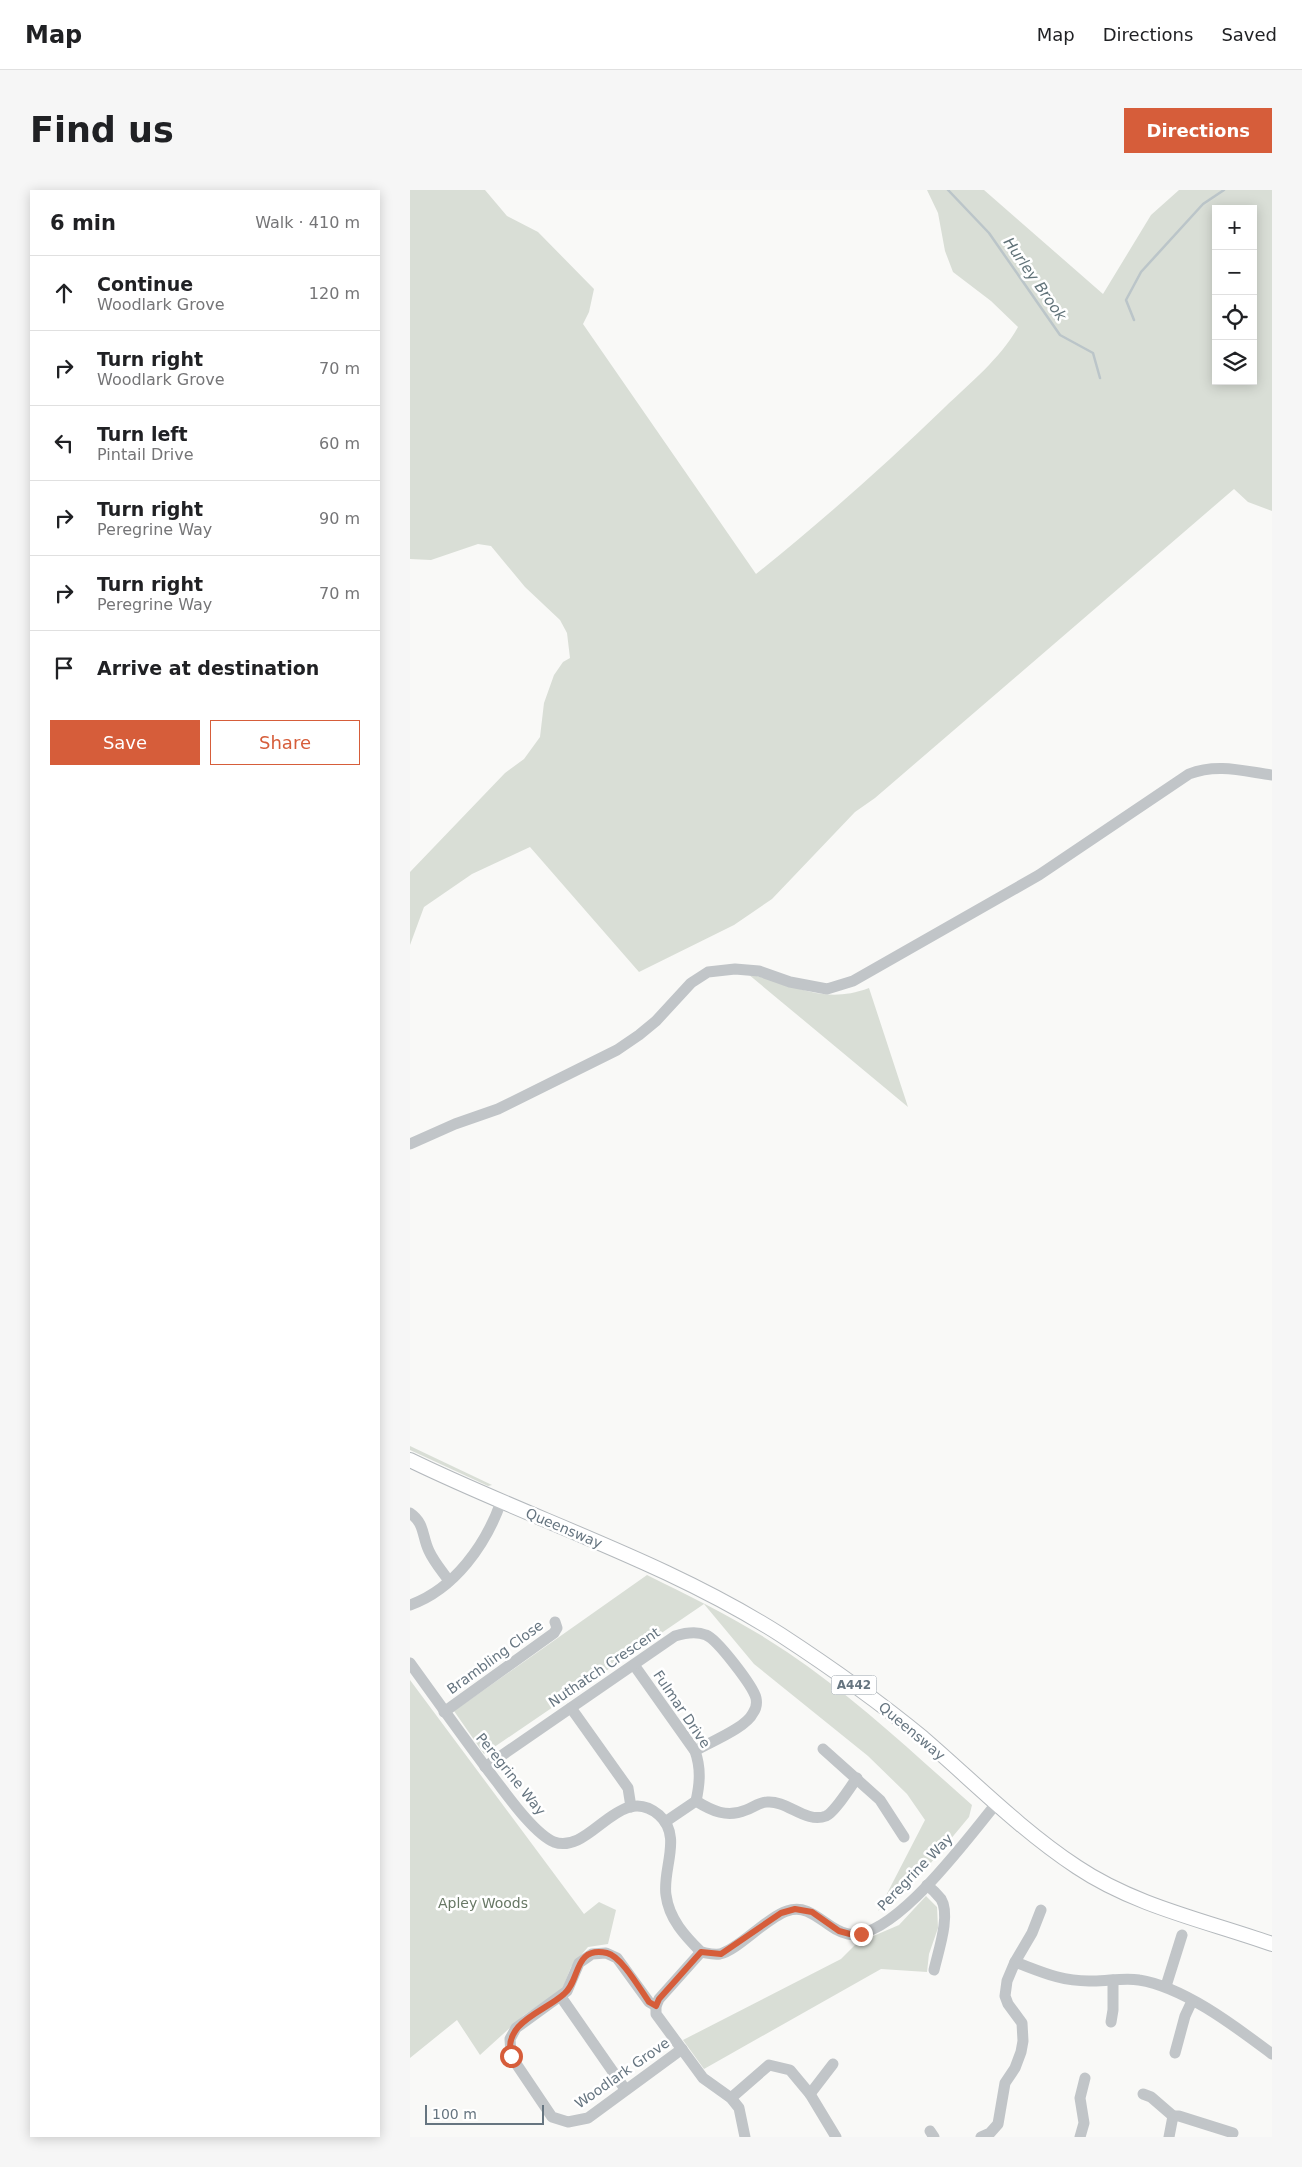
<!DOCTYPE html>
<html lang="en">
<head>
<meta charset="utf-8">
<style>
  body { margin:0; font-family:"DejaVu Sans",sans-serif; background:#f6f6f6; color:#202124 }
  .controls { position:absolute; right:15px; top:15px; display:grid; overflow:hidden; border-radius:0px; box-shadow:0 2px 12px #0003 }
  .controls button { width:45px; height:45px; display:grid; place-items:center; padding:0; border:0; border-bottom:1px solid #e0e0e0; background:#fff; color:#202124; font:25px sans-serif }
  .scale { position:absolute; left:15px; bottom:12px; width:119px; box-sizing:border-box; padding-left:5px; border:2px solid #667580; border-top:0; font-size:14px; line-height:18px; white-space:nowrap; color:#667580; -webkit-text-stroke:4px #fff; paint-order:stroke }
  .stop { position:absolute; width:15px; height:15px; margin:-11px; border:4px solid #d65d3a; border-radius:50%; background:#fff }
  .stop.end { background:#d65d3a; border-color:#fff; box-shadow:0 1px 5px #0008 }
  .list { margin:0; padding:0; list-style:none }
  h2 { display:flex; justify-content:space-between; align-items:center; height:65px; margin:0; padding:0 20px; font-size:21px }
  h2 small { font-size:16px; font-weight:400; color:#757577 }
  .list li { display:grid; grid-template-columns:32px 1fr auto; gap:15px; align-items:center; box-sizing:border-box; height:75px; padding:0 20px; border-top:1px solid #e0e0e0 }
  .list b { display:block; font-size:19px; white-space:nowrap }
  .list p { margin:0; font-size:16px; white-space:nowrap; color:#757577 }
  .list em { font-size:16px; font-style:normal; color:#757577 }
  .actions { display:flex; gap:10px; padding:15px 20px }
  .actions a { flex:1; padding:11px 0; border:1px solid #d65d3a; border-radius:0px; text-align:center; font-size:18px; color:#d65d3a }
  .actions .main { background:#d65d3a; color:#fff }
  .icon { flex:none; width:28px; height:28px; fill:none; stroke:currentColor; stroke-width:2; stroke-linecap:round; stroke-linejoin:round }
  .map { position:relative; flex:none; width:862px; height:1947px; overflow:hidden; border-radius:0px }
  header { display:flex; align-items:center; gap:30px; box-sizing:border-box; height:70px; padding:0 25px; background:#fff; border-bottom:1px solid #e0e0e0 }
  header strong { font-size:24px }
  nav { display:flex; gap:28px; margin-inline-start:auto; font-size:18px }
  .intro { display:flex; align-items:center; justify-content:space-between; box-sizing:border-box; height:120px; padding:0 30px }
  h1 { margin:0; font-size:35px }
  .button { padding:12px 22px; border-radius:0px; background:#d65d3a; color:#fff; font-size:18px; font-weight:700 }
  main { display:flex; gap:30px; padding:0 30px }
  aside { flex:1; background:#fff; border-radius:0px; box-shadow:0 2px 12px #0003 }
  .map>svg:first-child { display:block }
  .green { fill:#d9ded6; fill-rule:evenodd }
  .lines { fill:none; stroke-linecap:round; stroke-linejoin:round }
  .stream { stroke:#bbc5c9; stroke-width:2.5 }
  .major-casing { stroke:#b4b9bd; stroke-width:16 }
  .minor { stroke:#c1c5c8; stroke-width:11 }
  .major { stroke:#fff; stroke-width:14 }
  .route { stroke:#d65d3a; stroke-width:6 }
  .labels { text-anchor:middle; stroke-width:5; stroke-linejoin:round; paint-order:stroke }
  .shield { fill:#fff; stroke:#949ea6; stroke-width:1 }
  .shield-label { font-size:12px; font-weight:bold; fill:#667580 }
  .street-label { font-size:14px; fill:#667580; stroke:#fff }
  .park-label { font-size:14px; fill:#687865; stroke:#fff }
  .water-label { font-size:15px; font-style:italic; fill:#617379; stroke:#fff }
</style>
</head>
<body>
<header>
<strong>Map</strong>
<nav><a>Map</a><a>Directions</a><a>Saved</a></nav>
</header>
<div class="intro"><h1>Find us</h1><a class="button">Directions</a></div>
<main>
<aside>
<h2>6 min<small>Walk · 410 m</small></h2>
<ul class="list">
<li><svg class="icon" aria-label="ahead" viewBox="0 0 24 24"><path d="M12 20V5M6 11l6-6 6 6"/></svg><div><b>Continue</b><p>Woodlark Grove</p></div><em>120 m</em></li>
<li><svg class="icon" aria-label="right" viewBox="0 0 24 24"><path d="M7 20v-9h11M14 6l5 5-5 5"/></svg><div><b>Turn right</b><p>Woodlark Grove</p></div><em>70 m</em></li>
<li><svg class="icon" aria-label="left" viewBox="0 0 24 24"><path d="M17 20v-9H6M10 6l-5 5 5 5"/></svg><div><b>Turn left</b><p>Pintail Drive</p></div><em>60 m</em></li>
<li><svg class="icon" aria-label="right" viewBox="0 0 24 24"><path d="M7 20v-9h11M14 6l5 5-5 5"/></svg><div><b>Turn right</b><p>Peregrine Way</p></div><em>90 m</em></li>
<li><svg class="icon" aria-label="right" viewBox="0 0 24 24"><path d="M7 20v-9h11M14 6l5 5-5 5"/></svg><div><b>Turn right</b><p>Peregrine Way</p></div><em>70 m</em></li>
<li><svg class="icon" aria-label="arrive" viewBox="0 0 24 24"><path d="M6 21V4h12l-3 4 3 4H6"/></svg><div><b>Arrive at destination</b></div></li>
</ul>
<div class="actions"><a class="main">Save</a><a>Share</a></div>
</aside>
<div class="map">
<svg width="862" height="1947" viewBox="0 0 862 1947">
  <rect width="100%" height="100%" fill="#f9f9f7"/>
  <g class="green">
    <path d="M0,0H75L97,26L128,42L184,99L179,122L173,134L346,384C411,332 474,276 534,218C560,193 590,169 608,137L581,111L543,82L535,61L528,23L517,0H574L693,104L741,25L769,0H862V321L838,312L824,299L465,608L445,622L362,709L324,735L229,782L120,657L62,684L14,717L0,755V682L95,583L114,569L130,547L134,513L144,485L153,472L160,468L157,443L150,430L115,397L81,356L68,354L21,370L0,369ZM806,19H843V191H806Z"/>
    <path d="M338,784C383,793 411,816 459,798L498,917Z"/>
    <path d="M0,1256L82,1295L78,1296L0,1260Z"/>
    <path d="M237,1385C285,1409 333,1432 377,1462C444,1507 502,1562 562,1615L559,1627L510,1686L468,1721L515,1630L497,1604L458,1566L344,1474L294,1414L74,1564L44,1521Z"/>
    <path d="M0,1490L174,1724L189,1712L206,1720L198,1754L178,1757L161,1777L152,1800L114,1825L70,1865L47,1830L0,1868Z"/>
    <path d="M516,1706L527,1717L528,1738L519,1764L517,1782L471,1779L294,1879L273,1850L431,1769L447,1753L489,1735Z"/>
  </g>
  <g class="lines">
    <g class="stream">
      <path d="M538,0L579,43L650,145L683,163L690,188"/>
      <path d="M724,130L716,110L731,82L793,14L814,0"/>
    </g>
    <defs>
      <path id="major" d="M0,1270C123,1330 255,1371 371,1445C420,1477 468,1511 513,1548C564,1592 611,1640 667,1677C725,1716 797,1731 862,1754"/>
    </defs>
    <use href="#major" class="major-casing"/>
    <g class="minor">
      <path d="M0,954L45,934L88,919L207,860L229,845L246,831L281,793L298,782L325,779L349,781L380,792L417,799L443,791L629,685L779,584C807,573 833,581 862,585"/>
      <path d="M0,1323C15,1333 12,1347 19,1361C24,1372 32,1381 39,1391"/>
      <path d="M0,1415C45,1399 76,1354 91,1312"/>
      <path d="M0,1473C29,1513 57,1553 87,1592C100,1609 125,1644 144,1652C181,1665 209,1591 249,1625C273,1646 252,1679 256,1705C259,1729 275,1746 291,1762C297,1763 303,1765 310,1764C328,1760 356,1728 377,1721C402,1712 416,1740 438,1744C483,1752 559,1646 586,1614"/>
      <path d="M224,1475L285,1561C291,1578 290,1593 286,1611"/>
      <path d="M161,1518L218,1598L221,1617"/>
      <path d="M34,1522L144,1443L147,1438L145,1432"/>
      <path d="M413,1559L470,1610L494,1647"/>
      <path d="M75,1577L265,1446C275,1443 286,1441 296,1445C307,1449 343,1496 346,1508C347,1513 346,1519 343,1523C336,1538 300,1552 285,1561"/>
      <path d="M255,1632L286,1611C302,1621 317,1628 336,1620C343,1618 349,1612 357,1612C377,1610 396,1634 416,1626C425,1622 440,1597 447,1588"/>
      <path d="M517,1695C522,1699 527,1704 531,1709C541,1725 528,1762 524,1780"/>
      <path d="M291,1762L249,1809L246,1816V1824L293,1888L321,1908L329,1918L335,1947"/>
      <path d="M605,1772C632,1782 650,1791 679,1791C695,1792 713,1787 729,1790C774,1797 826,1837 862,1864"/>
      <path d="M756,1796L772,1745"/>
      <path d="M151,1807L215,1899"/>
      <path d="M246,1816L239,1812L207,1768L196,1763L182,1764L169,1773L157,1801L106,1838L100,1849L101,1866L142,1927L158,1932L178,1928L272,1859"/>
      <path d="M701,1832L703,1820V1790"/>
      <path d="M765,1863L775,1826L782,1811"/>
      <path d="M400,1904L423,1874"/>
      <path d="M733,1904L741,1907L763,1926"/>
      <path d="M321,1908L359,1875L380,1880L400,1904L426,1947"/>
      <path d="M520,1941L524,1947"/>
      <path d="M571,1947L580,1943L588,1934L595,1893L605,1878L611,1862L613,1851L612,1833L598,1814L595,1806L597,1791L605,1772L622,1743L631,1720"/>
      <path d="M670,1947L674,1933L670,1908L675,1888"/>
      <path d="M759,1947L763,1926H769L823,1943"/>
    </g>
    <use href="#major" class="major"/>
  </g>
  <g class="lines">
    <path class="route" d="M101,1866C93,1832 134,1822 154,1804C171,1790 163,1756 197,1763C211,1766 230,1799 239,1812L246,1816L249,1809L291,1762L311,1764L371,1723L385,1719L402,1722L429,1741L440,1744H451"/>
  </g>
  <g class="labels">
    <rect class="shield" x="421.5" y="1485.5" width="45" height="19" rx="4"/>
    <g class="shield-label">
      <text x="444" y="1499">A442</text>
    </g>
    <g class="street-label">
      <text transform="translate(154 1338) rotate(23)" y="5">Queensway</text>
      <text transform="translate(85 1467) rotate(-36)" y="5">Brambling Close</text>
      <text transform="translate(194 1477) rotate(-34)" y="5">Nuthatch Crescent</text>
      <text transform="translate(272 1519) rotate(56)" y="5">Fulmar Drive</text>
      <text transform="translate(502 1541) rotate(40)" y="5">Queensway</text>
      <text transform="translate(101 1584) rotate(51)" y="5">Peregrine Way</text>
      <text transform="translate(505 1682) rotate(-46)" y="5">Peregrine Way</text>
      <text transform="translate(212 1883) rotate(-35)" y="5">Woodlark Grove</text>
    </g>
    <g class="park-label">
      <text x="73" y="1718">Apley Woods</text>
    </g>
    <g class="water-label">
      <text transform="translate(625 89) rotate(55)" y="5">Hurley Brook</text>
    </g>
  </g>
</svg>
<div class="controls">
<button>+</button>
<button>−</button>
<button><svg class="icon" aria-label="locate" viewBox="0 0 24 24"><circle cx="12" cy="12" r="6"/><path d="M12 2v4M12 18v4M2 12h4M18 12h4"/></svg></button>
<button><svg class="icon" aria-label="layers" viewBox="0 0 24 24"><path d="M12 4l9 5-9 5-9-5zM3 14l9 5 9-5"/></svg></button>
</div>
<div class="scale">100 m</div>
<div class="stop" style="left:101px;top:1866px"></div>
<div class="stop end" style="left:451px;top:1744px"></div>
</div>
</main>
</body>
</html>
